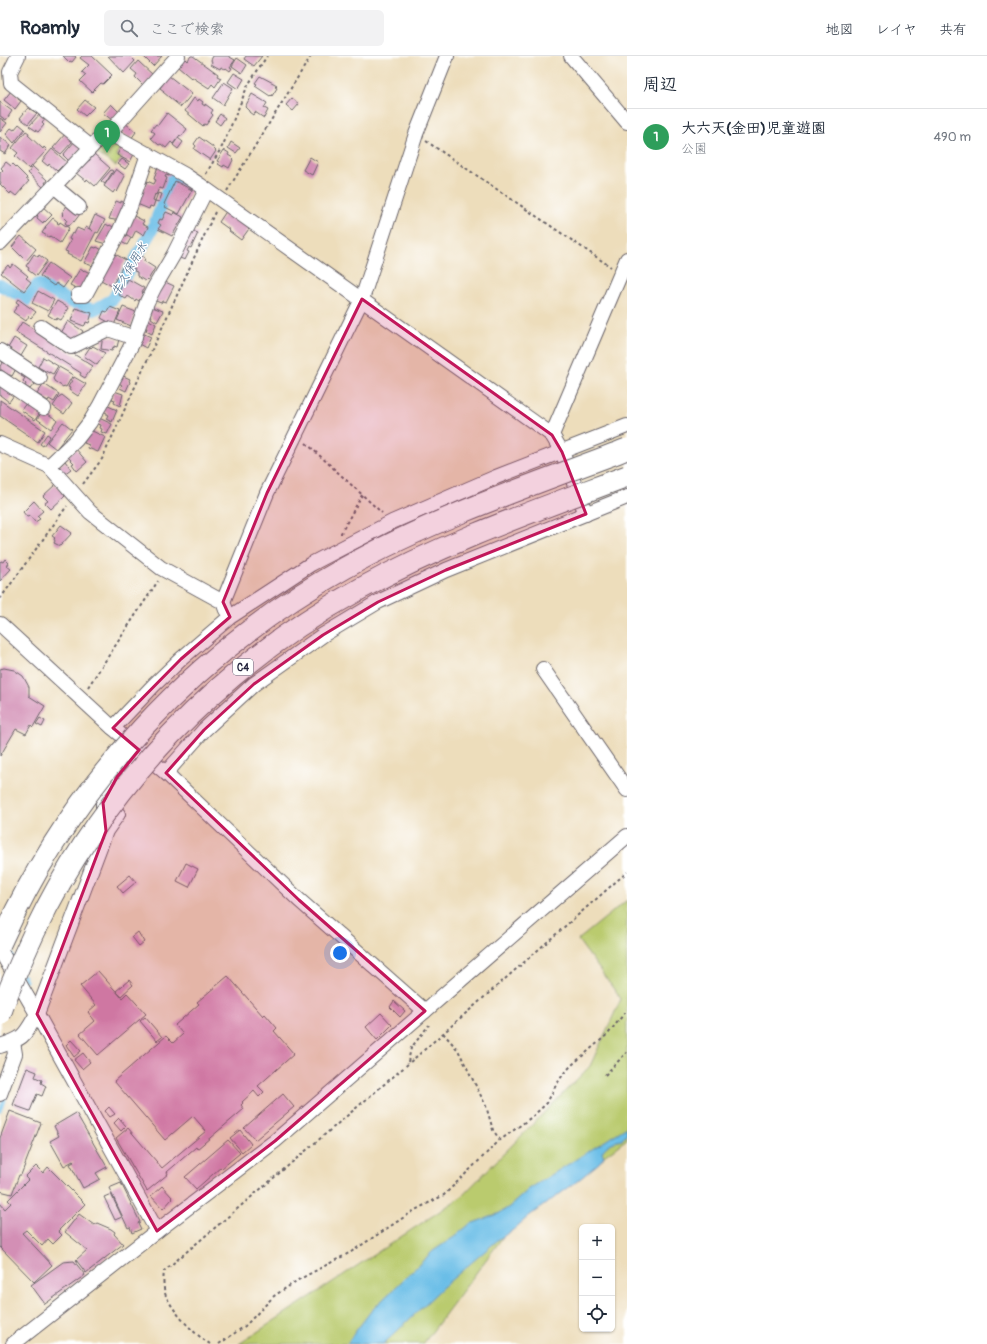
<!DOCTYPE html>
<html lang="ja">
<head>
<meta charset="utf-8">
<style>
  body { margin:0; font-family:Pangolin,"Klee One",sans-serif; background:#f2f2f3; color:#1f2937 }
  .controls { position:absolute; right:12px; bottom:12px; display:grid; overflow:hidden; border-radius:6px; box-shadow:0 1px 3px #0004 }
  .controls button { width:36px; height:36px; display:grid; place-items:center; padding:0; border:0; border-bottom:1px solid #e0e1e3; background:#fff; color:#1f2937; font:20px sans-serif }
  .you { position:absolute; left:340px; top:897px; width:14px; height:14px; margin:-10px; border:3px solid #fff; border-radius:50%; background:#1a73e8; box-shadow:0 0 0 6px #1a73e833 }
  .badge { display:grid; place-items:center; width:26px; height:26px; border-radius:50%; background:#1f6fb2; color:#fff; font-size:13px; font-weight:700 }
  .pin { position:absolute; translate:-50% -33px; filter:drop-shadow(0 1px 2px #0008) }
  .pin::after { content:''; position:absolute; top:21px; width:14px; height:12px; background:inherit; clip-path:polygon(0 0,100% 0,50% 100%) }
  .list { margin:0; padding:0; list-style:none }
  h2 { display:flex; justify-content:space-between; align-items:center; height:52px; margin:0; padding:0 16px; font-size:17px }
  h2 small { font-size:13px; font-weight:400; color:#747a83 }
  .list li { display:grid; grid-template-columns:26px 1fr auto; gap:12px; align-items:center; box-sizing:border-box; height:56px; padding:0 16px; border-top:1px solid #e0e1e3 }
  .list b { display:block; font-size:15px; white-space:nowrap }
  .list p { margin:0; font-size:13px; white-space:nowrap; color:#747a83 }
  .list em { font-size:13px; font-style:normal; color:#747a83 }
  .icon { flex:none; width:22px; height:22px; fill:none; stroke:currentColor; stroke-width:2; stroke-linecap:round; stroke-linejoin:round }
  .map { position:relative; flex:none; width:627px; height:1288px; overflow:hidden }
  header { display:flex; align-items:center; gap:24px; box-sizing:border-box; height:56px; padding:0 20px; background:#fff; border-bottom:1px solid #e0e1e3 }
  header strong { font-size:19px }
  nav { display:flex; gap:22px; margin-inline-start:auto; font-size:14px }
  .search { width:280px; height:36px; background:#f2f2f3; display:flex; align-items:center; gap:10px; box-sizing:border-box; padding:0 14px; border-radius:6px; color:#747a83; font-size:15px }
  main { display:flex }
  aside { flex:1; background:#fff }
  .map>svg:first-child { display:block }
  .green { fill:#bacb6e; stroke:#6e7654 }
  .water { fill:#6bbee7; stroke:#467091 }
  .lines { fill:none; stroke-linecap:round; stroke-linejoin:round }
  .stream { stroke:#6bbee7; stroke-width:3.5 }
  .canal { stroke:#6bbee7; stroke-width:12 }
  .building { fill:#d38fb5 }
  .minor-casing { stroke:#696368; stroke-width:16 }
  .path { stroke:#696368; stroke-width:2; stroke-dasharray:3 3; stroke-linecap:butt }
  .minor { stroke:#fff; stroke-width:14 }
  .highway-bridge-casing { stroke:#696368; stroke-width:23; stroke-linecap:butt }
  .highway-bridge { stroke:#fff; stroke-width:21 }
  .marked { fill:#c2185b; fill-opacity:0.2; stroke:#c2185b; stroke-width:3; stroke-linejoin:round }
  .labels { text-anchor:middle; stroke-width:3; stroke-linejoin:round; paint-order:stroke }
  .shield { fill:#fff; stroke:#646476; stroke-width:1 }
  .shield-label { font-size:10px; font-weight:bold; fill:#22223b }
  .water-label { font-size:12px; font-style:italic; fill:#3f6080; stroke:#fff }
</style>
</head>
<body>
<header>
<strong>Roamly</strong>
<div class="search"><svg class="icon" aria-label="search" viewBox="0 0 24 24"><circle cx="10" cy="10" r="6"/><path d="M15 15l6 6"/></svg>ここで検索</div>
<nav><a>地図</a><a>レイヤ</a><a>共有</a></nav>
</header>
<main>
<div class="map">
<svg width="627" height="1288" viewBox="0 0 627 1288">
  <rect width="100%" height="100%" fill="#fff"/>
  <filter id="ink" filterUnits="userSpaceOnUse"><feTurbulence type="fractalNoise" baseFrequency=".025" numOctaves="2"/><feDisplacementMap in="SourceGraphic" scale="8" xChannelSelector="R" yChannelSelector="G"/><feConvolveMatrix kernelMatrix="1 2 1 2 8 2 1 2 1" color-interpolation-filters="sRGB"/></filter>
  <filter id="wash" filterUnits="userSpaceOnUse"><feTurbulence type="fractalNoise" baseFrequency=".012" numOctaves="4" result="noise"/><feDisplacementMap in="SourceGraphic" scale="16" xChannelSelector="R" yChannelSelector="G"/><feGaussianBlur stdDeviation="0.9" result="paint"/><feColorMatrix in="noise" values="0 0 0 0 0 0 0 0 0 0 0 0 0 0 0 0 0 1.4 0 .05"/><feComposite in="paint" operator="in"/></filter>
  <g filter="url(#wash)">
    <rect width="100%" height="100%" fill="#edddbb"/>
    <g class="green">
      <path d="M112,82L122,88L116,99L122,102L116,110L93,95Z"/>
      <path d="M627,844V1083L607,1098L529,1146L423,1288H239L461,1141L590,1010L621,943L578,884Z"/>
    </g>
    <path class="water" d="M627,1071V1077L622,1084C613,1086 607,1088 602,1096L604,1101L599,1107L575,1127L529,1160L513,1174L499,1183L443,1231L392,1280L383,1288H347L352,1280L371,1255L433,1195L454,1181L470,1168L498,1158L509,1151L529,1133Z"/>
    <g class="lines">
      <g class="stream">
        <path d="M7,889L14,903"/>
        <path d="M23,919L26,925"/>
        <path d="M0,1055L6,1039"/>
      </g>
      <path class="canal" d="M0,229L27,244L38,228L73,247L94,254L113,243L152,174L172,122L177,120L188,127"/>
    </g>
    <g id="blocks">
      <g class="building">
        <path d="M63,0H75L76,1L72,6L70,5L69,6Z"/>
        <path d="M82,0H92L112,19L103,28L101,27L92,36L80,25L86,19L82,16L89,9L80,2Z"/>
        <path d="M108,0H130L135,5L124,17Z"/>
        <path d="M143,0H162L153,10Z"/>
        <path d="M191,0H193L218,18L217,20L221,22L215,31L212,28L209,32L192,21L191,22L178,11L184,2L187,5Z"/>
        <path d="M213,0H228L235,4L230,11L232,12L230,15L226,12L225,13L221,11L220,13L211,8L212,6L211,4Z"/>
        <path d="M246,0H262L254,10L244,3Z"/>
        <path d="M237,2L247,9L242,17L232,10Z"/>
        <path d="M138,5L154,20L144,30L135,21L137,18L131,13Z"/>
        <path d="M234,17L244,23L238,33L228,26Z"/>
        <path d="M169,20L192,38L181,51L163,36L164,35L160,32Z"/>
        <path d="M260,20L277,29L275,31L277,32L272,40L271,39L270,40L255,30L257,28L255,27Z"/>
        <path d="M224,26L233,32L223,49L213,42Z"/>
        <path d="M11,35L19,41L18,43L21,45L15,53L4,44Z"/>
        <path d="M252,38L267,47L264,52L268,54L264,62L255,56L253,59L249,56V55L245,51Z"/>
        <path d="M194,42L198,45L199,43L203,46L202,48L205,50V48L213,54L211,57L213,59L206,69L204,68L203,70L185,55Z"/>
        <path d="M292,42L299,48L293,55L286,49Z"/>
        <path d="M85,44L94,51L85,60L77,53Z"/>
        <path d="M0,46L12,55L6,64L0,60Z"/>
        <path d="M111,48L119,56L112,64L103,57Z"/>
        <path d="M28,52L37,57L28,68L20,62Z"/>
        <path d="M41,57L46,62L42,67L44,69L38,76L29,70Z"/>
        <path d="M167,57L187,73L181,81L180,79L173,88L171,86L166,92L161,88L159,89L151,82L155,77L151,74L156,68L158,69Z"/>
        <path d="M220,58L225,62L220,69L215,65Z"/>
        <path d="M0,62L7,67L0,76Z"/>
        <path d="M125,67L136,76L131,83L119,75Z"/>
        <path d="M19,68L25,73L14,87L6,78L11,72L14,74Z"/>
        <path d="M26,75L29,77L28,79L43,93L44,91L47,94L29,113L15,100L18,97L12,92Z"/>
        <path d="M66,77L74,84L61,98L53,92Z"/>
        <path d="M0,81L11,89L5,98L0,95Z"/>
        <path d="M199,81L213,91V92L216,95L210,104L194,93L196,90L194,88Z"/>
        <path d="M178,82L183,86L178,93L173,89Z"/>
        <path d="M75,85L82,91L70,106L63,99Z"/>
        <path d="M231,86L240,92L236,97L228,92Z"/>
        <path d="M122,89L135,96L130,106L117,99Z"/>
        <path d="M52,93L68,107L64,112L62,110L57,115L49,108L48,110L42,105Z"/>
        <path d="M224,94L229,97L228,99L233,102L232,103L233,104L229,112L224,109L223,111L218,108L219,106L217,105Z"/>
        <path d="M94,98L110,112L95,130L87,123L86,125L76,117L87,104L89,105Z"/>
        <path d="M310,101L318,106L312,119L303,114Z"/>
        <path d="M122,103L129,108L125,113L118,108Z"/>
        <path d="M6,106L11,110L13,108L27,122L26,123L29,125L16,140L11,136L10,138L0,128L1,127L0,125V117L3,114L1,112Z"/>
        <path d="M158,110L171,116L169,120L166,119L165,121L167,122L163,133L159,132L156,139L155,138L153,144L155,145L158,137L162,138L159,146L155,145L153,151L150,150L149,153L137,148L147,125L154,128L156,124L154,123Z"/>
        <path d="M33,111L47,124L45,127L46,128L43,131L28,117Z"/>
        <path d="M116,113L125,120L117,136L115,134L113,137L104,130Z"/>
        <path d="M111,114L113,115L105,128L101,125Z"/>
        <path d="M175,125L192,134L179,158L165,151L166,149L164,148Z"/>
        <path d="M116,145L121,147V145L127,148L120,165L109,163Z"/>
        <path d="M68,148L80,158L74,166L73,165L69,170L65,167L67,164L62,159L63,158L62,157Z"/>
        <path d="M42,150L52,159L45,166L44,165L43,167L37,162L38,160L35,157Z"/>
        <path d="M227,154L251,170L241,184L229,175L230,174L219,166Z"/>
        <path d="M166,156L173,159L174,156L183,161L172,180L158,173L161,169L158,167L160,163L162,164Z"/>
        <path d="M95,159L105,164L98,177L96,176L81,205L67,198L68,196L65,195L71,184L69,183L72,177L74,178L77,172L84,175L86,171L93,175L89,172Z"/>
        <path d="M134,160L144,165L142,168L148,171L144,179L136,174L132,182L124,177Z"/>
        <path d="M53,162L58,166L57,167L59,168L60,166L69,172L60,187L50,180L49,181L42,177L46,171H45Z"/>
        <path d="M106,168L109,170L110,169L115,172L106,188L96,185Z"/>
        <path d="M190,174L198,177L191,192L189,191L187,195L189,196L185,204L177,201Z"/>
        <path d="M123,178L131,182L127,189L119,185Z"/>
        <path d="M21,180L36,193L26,205L12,191Z"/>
        <path d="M93,191L96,192L97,191L102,194L93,210L84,207Z"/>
        <path d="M34,198L38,201L39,199L47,205L36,220L28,214L29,212L26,210Z"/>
        <path d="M115,198L126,204L112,230L101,224Z"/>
        <path d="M140,199L145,202L144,205L155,212L148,224L147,223L145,225L137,220V216L134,215L135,213L133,212Z"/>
        <path d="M49,207L70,222L63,232L56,227L54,230L40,220Z"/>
        <path d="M13,208L28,220L26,222L31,226L24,235L1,217L8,209L10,212Z"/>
        <path d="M80,213L83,215L84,214L90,217L80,234L70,229Z"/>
        <path d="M128,223L144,232L142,236L143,237L139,245L136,243L135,245L128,240L126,243L119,239L120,236H119L122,229L124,230Z"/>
        <path d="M163,225L174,230L166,246L162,245L161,247L153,244Z"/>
        <path d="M38,235L54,244L48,255L32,247Z"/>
        <path d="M18,243L36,256L31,262L29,260L26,265L13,256L19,248L16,246Z"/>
        <path d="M57,245L69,252L61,264L57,262L56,264L48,259Z"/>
        <path d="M110,251L120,255L114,269L101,262L104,255L107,256Z"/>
        <path d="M123,251L136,256L131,270L117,264Z"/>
        <path d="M152,251L163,255L157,266L151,262L152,260L147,258Z"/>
        <path d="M75,252L92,257L89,267L86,266L85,269L84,270L71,265Z"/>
        <path d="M147,263L156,268L152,278L146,275L147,272L143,271Z"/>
        <path d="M68,265L83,275L79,282L76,280L73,285L61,277Z"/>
        <path d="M22,266L93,310L85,322L80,319L81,317L16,276Z"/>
        <path d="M142,277L151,281L146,292L137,287Z"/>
        <path d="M103,279L119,283L117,291L114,290V292L113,291L112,295L101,293Z"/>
        <path d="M14,282L27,290L21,300L8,292Z"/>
        <path d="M93,290L105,297L97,309L84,300L90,291L91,292Z"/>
        <path d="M43,301L58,310L53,318L49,316V317L38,311Z"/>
        <path d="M5,303L17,311L12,320L10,319H9L0,313V310Z"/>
        <path d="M59,311L73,319L66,331L64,330L63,331L54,325V324L53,323Z"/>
        <path d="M24,315L37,324L30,333L25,330L26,328L23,325L25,322L21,320Z"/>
        <path d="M121,319L130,323L129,325L130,326L126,335L120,332L122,329L119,327Z"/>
        <path d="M74,321L86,328L78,340L69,334L70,332L68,331Z"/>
        <path d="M0,327L14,339L9,346L0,339Z"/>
        <path d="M44,328L59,338L54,346L49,343L48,345L37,338Z"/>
        <path d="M114,335L123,338L120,350L114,347L115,344L112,343L113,340H112Z"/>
        <path d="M62,339L72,347L64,358L53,350L60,340Z"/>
        <path d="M0,344L45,375L38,386L0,360Z"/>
        <path d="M27,346L41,355L35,364L21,354Z"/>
        <path d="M106,349L117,354L112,366L106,363L108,359H107V357L103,355Z"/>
        <path d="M42,356H45L57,364L51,373L37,363Z"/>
        <path d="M99,362L112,368L107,378L101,376L102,373L100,372L101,369L96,367Z"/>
        <path d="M63,366L72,373L56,393L47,386Z"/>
        <path d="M90,374L105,381L98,396L88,392L89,389L84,387Z"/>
        <path d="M47,378L50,380L43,390L40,388Z"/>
        <path d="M76,393L87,406L77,415L72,408L74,407L67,400Z"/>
        <path d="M65,405L71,413L64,418L58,411Z"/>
        <path d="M56,428L65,440L51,453L45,447L48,445L43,440Z"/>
        <path d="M34,445L43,455L37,460L40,463L35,466L30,460L27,461L23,456Z"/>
        <path d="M61,469L72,477L60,490L54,487L55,485L54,483L55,482L52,480Z"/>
        <path d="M5,503L9,507L7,510L11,513L0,525V506L1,505L3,506Z"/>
        <path d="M4,612L14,614L23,620L29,631V640L45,650L33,671L31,669L26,678L16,673L0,700V613Z"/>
        <path d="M40,662L45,665L42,671L36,668Z"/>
        <path d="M186,807L198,813L189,831L177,825Z"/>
        <path d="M130,819L136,826L123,837L117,830Z"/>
        <path d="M138,876L144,886L139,890L132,881Z"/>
        <path d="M98,915L122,942L127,937L146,958L98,999L80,978L95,965L88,956L96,949L80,930Z"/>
        <path d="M228,920L263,960L265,958L277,972L274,975L294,998L258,1030L264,1036L259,1041L254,1035L242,1046L243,1047L241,1049L244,1053L197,1093L196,1091L167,1116L168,1118L147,1135L116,1082L128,1072L162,1112L206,1075L193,1060L165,1084L114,1025L166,980L173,987L183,978L175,969L199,948L197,946Z"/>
        <path d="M129,924L133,929L121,940L116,935Z"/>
        <path d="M394,945L405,955L400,961L390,951Z"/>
        <path d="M381,957L392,969L377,984L366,971Z"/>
        <path d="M145,961L162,981L157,985L140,965Z"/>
        <path d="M71,984L81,995L74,1001L66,989Z"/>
        <path d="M83,997L90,1006L82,1013L74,1004Z"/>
        <path d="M27,1012L37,1016L35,1021L42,1024L41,1027L46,1030L42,1040L37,1038L30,1055L13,1049Z"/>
        <path d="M283,1038L294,1051L255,1084L244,1072Z"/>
        <path d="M109,1051L115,1058L110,1061L105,1055Z"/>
        <path d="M10,1055L41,1067L21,1119H19L12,1138L0,1135V1082Z"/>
        <path d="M76,1057L107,1111L96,1117L100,1123L83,1132L70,1108L74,1106L73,1105L64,1110L50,1085L59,1080L54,1070Z"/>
        <path d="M119,1062L126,1070L121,1075L114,1067Z"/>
        <path d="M240,1074L251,1088L242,1096L230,1082Z"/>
        <path d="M228,1084L240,1097L222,1112L221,1111L196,1133L185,1121Z"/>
        <path d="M36,1110L43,1117L48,1111L85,1148L58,1175L62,1179L53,1188L48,1183L42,1190L26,1174L22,1177L52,1209L34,1226L0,1191V1147L5,1153L11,1147L8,1144L28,1124L25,1121Z"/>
        <path d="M121,1127L140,1166L138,1167L141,1173L132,1177L130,1171L128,1172L109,1132Z"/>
        <path d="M162,1130L172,1141L171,1142L172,1143L163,1153L151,1140Z"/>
        <path d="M111,1138L122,1161L115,1164L104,1141Z"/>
        <path d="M79,1158L94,1169L97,1167L111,1173L115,1176L114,1178L123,1188L86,1217L76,1204L87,1194L65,1176Z"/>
        <path d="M74,1205L85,1219L45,1248L31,1229L63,1206Z"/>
      </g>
    </g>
  </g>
  <g filter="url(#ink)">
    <use href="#blocks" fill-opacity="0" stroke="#696368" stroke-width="1"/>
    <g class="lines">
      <defs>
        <g id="minor">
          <path d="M18,0L10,16L11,27L91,91"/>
          <path d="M571,0L627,66"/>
          <path d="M109,77L185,119L200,129L552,379L562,396L586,458"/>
          <path d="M54,130L79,151"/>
          <path d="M0,187L96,86L109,77L178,0"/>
          <path d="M78,239H85L118,178L130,151L148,98"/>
          <path d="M41,271L71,291L108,273L135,282"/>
          <path d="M0,295L40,322"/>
          <path d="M0,322L44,352"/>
          <path d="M552,379L627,203"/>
          <path d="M0,388L49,410L90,456L161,512L223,546L226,554"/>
          <path d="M49,410L76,384L90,366L100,349L132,288L147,246L154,232L174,198L206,134"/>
          <path d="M223,546L267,437L362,243L416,78L447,0"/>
          <path d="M0,568L113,672L166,717L299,844L425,955"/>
          <path d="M543,613L627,734"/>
          <path d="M113,672L154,629L181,603L230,561L311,508L392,466L496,421L627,370"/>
          <path d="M166,717L204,674L254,628L323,579L378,546L446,514L627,441"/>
          <path d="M103,751V747L117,721L139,694"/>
          <path d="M0,894L37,958L157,1175"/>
          <path d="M0,990C25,982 24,980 37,958L106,775L118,758"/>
          <path d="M0,1038L15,998L13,986"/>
          <path d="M13,1288L157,1175L275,1085L627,780"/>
        </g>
      </defs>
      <use href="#minor" class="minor-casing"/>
      <g class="path">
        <path d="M426,85L611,211"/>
        <path d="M206,118L223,89L248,29L267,0"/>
        <path d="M227,135L311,0"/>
        <path d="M306,387L382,457"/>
        <path d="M83,428L102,403L215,156"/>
        <path d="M341,478V477L362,439"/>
        <path d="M0,543L67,450"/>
        <path d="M88,631L158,525"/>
        <path d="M443,977L458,994L486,1050L493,1074L500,1084"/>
        <path d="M408,1006L411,992L429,969"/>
        <path d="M605,1019L627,996"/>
        <path d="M210,1288C194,1278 176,1259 167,1242C163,1235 163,1223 164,1215L408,1008L627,816"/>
        <path d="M219,1288L245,1270L274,1240L298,1224L351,1196L415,1154L444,1139L499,1085L533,1060L547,1047L555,1031L564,1017L573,1008L608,978L627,954"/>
      </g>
      <use href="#minor" class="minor"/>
      <defs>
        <g id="highway-bridge">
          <path d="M0,888C71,729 193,597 345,512C434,462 532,429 627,393"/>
          <path d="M0,959C9,931 22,903 35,875C104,731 219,610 360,533C445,486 537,454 627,420"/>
        </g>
      </defs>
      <use href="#highway-bridge" class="highway-bridge-casing"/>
      <use href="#highway-bridge" class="highway-bridge"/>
    </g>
  </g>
  <path class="marked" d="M362,243L552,379L562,396L586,458L446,514L378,546L323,579L254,628L204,674L166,717L299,844L425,955L275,1085L157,1175L37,958L106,775L103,747L117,721L139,694L113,672L181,603L230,561L223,546L267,437Z"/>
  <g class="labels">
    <rect class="shield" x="233" y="603" width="20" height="16" rx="3"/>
    <g class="shield-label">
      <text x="243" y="615">C4</text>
    </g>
    <g class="water-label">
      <text transform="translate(129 213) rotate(-60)" y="4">牛久保用水</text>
    </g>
  </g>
</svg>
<div class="controls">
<button>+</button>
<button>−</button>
<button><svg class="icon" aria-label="locate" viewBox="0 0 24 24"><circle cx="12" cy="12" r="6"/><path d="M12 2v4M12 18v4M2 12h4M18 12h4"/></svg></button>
</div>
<div class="you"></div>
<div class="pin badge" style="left:107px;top:97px;background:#2e9e5b">1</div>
</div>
<aside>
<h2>周辺<small></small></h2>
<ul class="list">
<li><span class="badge" style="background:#2e9e5b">1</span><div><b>大六天(金田)児童遊園</b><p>公園</p></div><em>490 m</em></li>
</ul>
</aside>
</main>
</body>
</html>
